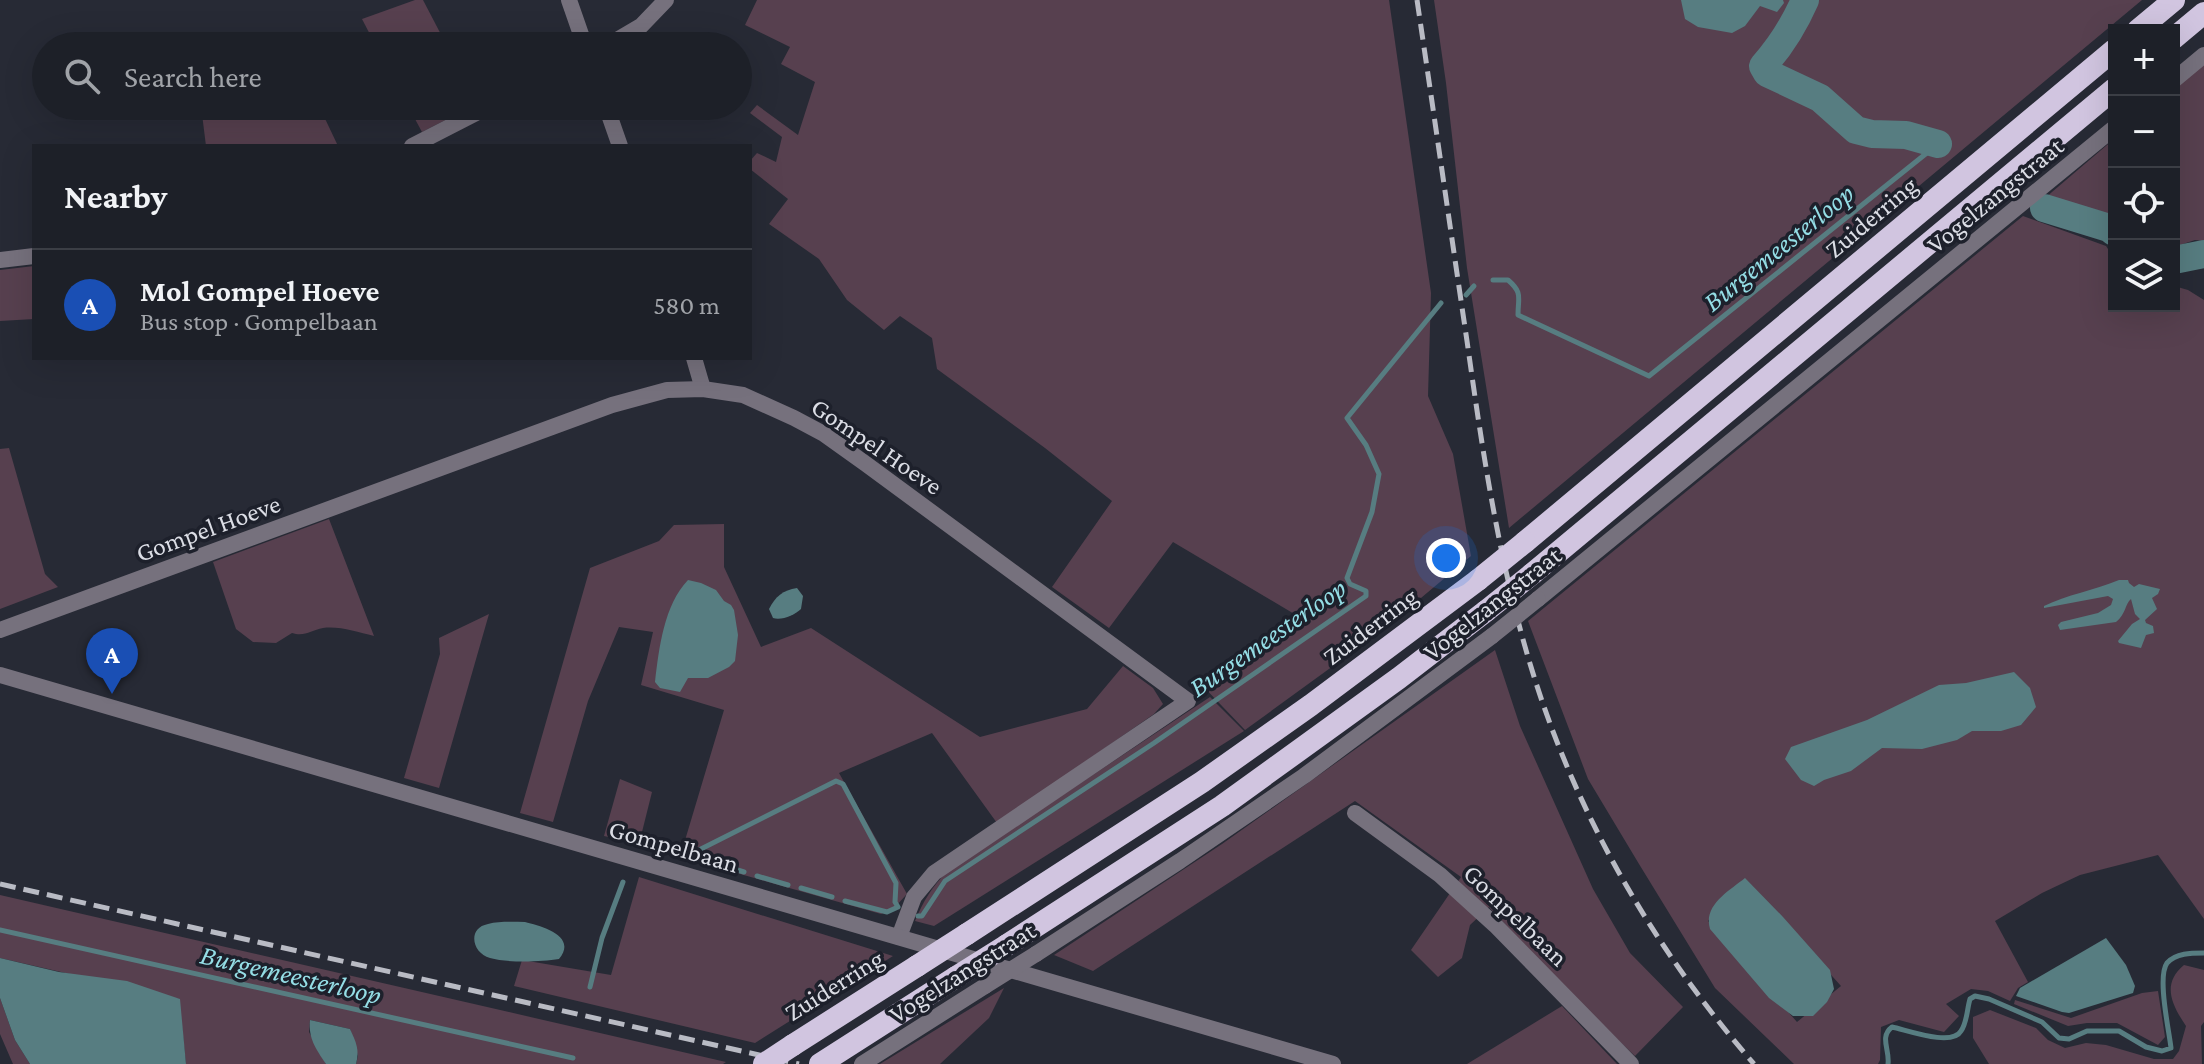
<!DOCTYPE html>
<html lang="en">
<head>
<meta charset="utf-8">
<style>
  body { margin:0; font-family:"Crimson Pro",serif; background:#2a2d34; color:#f1f3f6 }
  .controls { position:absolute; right:24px; top:24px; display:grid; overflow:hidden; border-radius:0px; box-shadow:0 8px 32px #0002 }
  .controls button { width:72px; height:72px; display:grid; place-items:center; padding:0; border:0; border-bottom:2px solid #3b3e45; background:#1d2028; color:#f1f3f6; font:40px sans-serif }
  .you { position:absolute; left:1446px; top:558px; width:28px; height:28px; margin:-20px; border:6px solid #fff; border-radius:50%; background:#1a73e8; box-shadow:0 0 0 12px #1a73e833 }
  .badge { display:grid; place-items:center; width:52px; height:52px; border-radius:50%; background:#2563eb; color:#fff; font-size:26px; font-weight:700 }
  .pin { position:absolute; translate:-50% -66px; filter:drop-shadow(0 2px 4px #0008) }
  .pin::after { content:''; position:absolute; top:42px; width:28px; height:24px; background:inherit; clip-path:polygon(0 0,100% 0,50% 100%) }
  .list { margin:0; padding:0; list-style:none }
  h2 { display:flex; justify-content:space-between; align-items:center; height:104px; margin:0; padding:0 32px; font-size:34px }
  h2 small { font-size:26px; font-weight:400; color:#a0a3a8 }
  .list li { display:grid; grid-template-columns:52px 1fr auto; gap:24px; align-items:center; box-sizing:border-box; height:112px; padding:0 32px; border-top:2px solid #3b3e45 }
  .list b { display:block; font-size:30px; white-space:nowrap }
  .list p { margin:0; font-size:26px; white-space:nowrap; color:#a0a3a8 }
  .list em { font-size:26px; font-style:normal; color:#a0a3a8 }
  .icon { flex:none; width:44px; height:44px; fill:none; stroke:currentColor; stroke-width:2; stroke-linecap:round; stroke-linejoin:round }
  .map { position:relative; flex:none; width:2204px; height:1064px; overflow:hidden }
  .search { position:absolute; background:#1d2028; box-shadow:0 8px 32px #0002; left:32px; top:32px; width:720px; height:88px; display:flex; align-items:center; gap:20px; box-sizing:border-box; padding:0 28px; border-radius:44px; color:#a0a3a8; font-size:30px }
  .panel { position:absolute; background:#1d2028; box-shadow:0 8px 32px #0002; left:32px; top:144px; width:720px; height:216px; border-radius:0px }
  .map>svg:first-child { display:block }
  .green { fill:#57404f; fill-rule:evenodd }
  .water { fill:#577d81 }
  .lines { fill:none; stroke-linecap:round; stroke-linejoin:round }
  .stream { stroke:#577d81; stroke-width:5 }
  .river { stroke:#577d81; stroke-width:28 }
  .minor { stroke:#76717d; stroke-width:16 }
  .tertiary { stroke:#76717d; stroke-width:16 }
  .trunk { stroke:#d1c5e0; stroke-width:22 }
  .rail { stroke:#b9bbc4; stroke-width:5; stroke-dasharray:16 8; stroke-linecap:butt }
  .minor-bridge { stroke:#76717d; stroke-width:16 }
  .trunk-bridge { stroke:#d1c5e0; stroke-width:22 }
  .labels { text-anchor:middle; stroke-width:7; stroke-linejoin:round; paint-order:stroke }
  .street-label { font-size:26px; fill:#dbdde5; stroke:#1d202b }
  .water-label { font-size:28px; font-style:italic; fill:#94dde5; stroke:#1d202b }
</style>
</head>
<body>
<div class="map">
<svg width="2204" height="1064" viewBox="0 0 2204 1064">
  <rect width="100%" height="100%" fill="#272a35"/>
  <g class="green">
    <path d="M415,0H423L447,46H376L362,19Z"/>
    <path d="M757,0H1389L1431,293L1428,396L1453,454L1471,556L1384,629L1245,730L1199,682L1296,615L1173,542L1109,628L1052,587L1112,501L1045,448L937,369L932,338L900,316L884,330L847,300L819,259L769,224L788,199L750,169V161L757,153L776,162L782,137L750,113L757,105L798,135L815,82L781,64L790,47L745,25Z"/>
    <path d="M1434,0H2142L1509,528L1467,268L1446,83Z"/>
    <path d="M2204,63V241L2195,240L2174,247V88Z"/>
    <path d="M201,106H319L338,146H206Z"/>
    <path d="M408,106H473L422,132Z"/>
    <path d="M2114,139V220L2045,198Z"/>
    <path d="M2023,216L2106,246L2114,258V306H2174V286L2188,290L2204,300V919L2158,855L2080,875L2042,893L1995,921L2028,982L2018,988L2010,1001L1988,991L1971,989L1946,1004L1959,1016L1944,1032L1899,1020L1881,1027L1880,1060L1878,1064H1794L1715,988L1639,864L1588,779L1528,621ZM1745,879L1841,986L1797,1022L1708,921Z"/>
    <path d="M34,266V319L0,321V270Z"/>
    <path d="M9,448L45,574L58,587L0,609V449Z"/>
    <path d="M329,519L374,636C357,632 340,626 323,628C311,630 305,637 292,633L276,643L253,642L236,629L213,562Z"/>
    <path d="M724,524V567L761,647L811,628L980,737L1087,709L1123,666L1153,688L1163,704L1154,714L997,823L932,733L839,773L907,894L895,907L881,914L680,857L724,710L641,685L653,632L619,627L588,701L553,822L520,813L590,568L659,541L674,525Z"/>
    <path d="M489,614L439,788L404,778L440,654L439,638Z"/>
    <path d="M1495,650L1520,726L1593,889L1630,953L1683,1007L1635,1056L1578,1002L1489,907L1470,925L1462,958L1438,977L1411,950L1461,877L1355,801L1093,971L1054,955L1222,844Z"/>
    <path d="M1210,697L1244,731L934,926L915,921C923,902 932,886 947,872Z"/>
    <path d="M620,779L652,792L639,844L604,836Z"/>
    <path d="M639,877L893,956L755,1043L514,986L522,960L611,975Z"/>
    <path d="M0,895L726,1062L723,1064H356L358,1056L350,1029L310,1020L309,1032L326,1064H186L179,999L0,958Z"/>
    <path d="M2184,965L2204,970V1022L2201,1026L2202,1064H1989L1973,1038V1017L1990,1010L2036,1028L2048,1040L2065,1048L2086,1043L2106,1045L2154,1059H2173L2179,1051L2186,1026C2172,1005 2161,984 2184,965Z"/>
    <path d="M1004,988L989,1018L940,1064H880Z"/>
    <path d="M2158,991L2165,1037L2158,1045L2117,1023H2087L2068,1026L2014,1004L2015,1000L2071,1018L2142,993Z"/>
    <path d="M0,998L15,1040L30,1064H13L0,1034Z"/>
    <path d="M1562,1006L1617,1064H1467Z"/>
  </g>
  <g class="water">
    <path d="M1681,0H1783L1784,3L1777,12L1760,6L1745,26L1732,33L1698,27L1685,19Z"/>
    <path d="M688,580L701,583L716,590L724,601L731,605L734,610L738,635L735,661L729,667L708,678H688L680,692L660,688L655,682C659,648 664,605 688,580Z"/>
    <path d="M2119,580H2128L2129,583L2134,587L2139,584L2160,589L2158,594L2152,598L2157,609L2145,620L2146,623L2153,626L2154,633L2146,635L2141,648L2119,643L2118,641L2132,624L2140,619L2135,614L2131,599C2125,604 2126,614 2116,622L2060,630L2058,625L2061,622L2098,613L2111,605L2113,599L2108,596L2044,608V606C2066,595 2095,590 2119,580Z"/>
    <path d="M797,588L803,596L801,609C795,615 781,621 773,618L769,609C775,597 783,590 797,588Z"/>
    <path d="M2014,672L2030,688L2036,707L2021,725L2001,731H1972L1957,740L1922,749L1882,748L1851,771L1824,780L1814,786L1801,780L1785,759L1791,747L1867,720L1939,685L1966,683Z"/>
    <path d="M1745,878L1783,917L1830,970L1834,989L1827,1002L1813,1016H1793L1769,998L1710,929C1703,905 1729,891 1745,878Z"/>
    <path d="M525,922C542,926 578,936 559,959C540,962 508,963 490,958C472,953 467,928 488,924C499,921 513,922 525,922Z"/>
    <path d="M2106,938L2126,965L2135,986L2133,993L2069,1013L2062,1012L2016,996L2020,988Z"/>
    <path d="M0,958L59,972L127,981L180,999L186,1064H30L15,1040L0,998Z"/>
    <path d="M310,1020L350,1029C356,1042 360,1050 356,1064H326C316,1049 308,1038 310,1020Z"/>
  </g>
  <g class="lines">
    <g class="stream">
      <path d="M1493,280H1508C1523,293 1518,297 1518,315L1649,376L1938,144"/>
      <path d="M1466,295L1474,286"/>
      <path d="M689,855L836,781L843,784L896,883L895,902L898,907L887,912L845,901"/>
      <path d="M682,857L689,855L744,872"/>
      <path d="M757,876L788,885"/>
      <path d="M801,888L832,897"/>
      <path d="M918,916H922L945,881L1154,743L1366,596V591L1350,584L1347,578L1372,512L1379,474L1366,445L1347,418L1441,303"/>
      <path d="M0,930L573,1058"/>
      <path d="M590,987L602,938L623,882"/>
      <path d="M1888,1064C1890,1050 1879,1037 1892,1027C1907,1030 1952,1047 1961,1031C1967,1023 1967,1009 1970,999L1975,996L1989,999L2042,1022L2059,1038L2069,1039L2087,1031H2119L2146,1047L2162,1051L2171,1048C2169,1030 2157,977 2167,963C2176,953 2191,953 2204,953"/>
    </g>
    <g class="river">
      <path d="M1805,0C1794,25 1781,46 1763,66L1767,73L1820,98L1856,130L1872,134L1906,135L1938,144"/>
      <path d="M2044,208L2109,228L2114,232"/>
      <path d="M2174,260L2204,254"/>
    </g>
    <g class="minor">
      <path d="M569,0L585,46"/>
      <path d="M607,46L641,26L666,0"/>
      <path d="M2174,80L2204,55"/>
      <path d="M606,106L620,146"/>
      <path d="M412,146L490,106"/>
      <path d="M0,260L34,256"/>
      <path d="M694,358L703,389"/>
      <path d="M1538,599L2114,128"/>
      <path d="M0,630L612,405L667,390L703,389L743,395L794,418L824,434L866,464L1188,701L934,873L914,897L899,937"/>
      <path d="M1355,813L1440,875L1495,925L1631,1064"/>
      <path d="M1036,954L1180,861L1304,776L1492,636"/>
      <path d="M862,1064L985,986"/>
    </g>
    <path class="tertiary" d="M0,675L1333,1064"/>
    <g class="trunk">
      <path d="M2138,30L2174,0"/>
      <path d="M2174,38L2204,13"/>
      <path d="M1525,542L2114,50"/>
      <path d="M1532,574L2114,89"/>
      <path d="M967,934L1202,782L1311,705L1478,580"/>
      <path d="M1007,945L1222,806L1399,678L1486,611"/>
      <path d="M793,1045L917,966"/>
      <path d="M820,1064L956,977"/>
    </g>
    <g class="rail">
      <path d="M1417,0C1434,114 1450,227 1467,341C1484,462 1502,584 1542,701C1588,835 1661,957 1754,1064"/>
      <path d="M0,884L799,1064"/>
    </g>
    <g class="minor-bridge">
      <path d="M1492,636L1538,599"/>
      <path d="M985,986L1036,954"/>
    </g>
    <g class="trunk-bridge">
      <path d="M1478,580L1525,542"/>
      <path d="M1486,611L1532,574"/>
      <path d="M917,966L967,934"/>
      <path d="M956,977L1007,945"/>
      <path d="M764,1064L793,1045"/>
    </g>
  </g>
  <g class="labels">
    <g class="street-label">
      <text transform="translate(1995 195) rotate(-39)" y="9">Vogelzangstraat</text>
      <text transform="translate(1871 217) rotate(-40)" y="9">Zuiderring</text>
      <text transform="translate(877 446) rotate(34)" y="9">Gompel Hoeve</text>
      <text transform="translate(208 528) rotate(-20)" y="9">Gompel Hoeve</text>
      <text transform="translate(1492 603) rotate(-38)" y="9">Vogelzangstraat</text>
      <text transform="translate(1370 626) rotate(-37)" y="9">Zuiderring</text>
      <text transform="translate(674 846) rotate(16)" y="9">Gompelbaan</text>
      <text transform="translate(1516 915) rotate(44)" y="9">Gompelbaan</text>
      <text transform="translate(962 972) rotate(-32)" y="9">Vogelzangstraat</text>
      <text transform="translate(834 985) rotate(-32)" y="9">Zuiderring</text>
    </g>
    <g class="water-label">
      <text transform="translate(1778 247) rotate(-39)" y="10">Burgemeesterloop</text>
      <text transform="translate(1267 637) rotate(-35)" y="10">Burgemeesterloop</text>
      <text transform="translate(291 974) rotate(13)" y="10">Burgemeesterloop</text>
    </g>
  </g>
</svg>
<div class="controls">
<button>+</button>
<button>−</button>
<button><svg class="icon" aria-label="locate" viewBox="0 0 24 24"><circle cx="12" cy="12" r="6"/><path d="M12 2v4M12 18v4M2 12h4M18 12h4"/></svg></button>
<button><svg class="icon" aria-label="layers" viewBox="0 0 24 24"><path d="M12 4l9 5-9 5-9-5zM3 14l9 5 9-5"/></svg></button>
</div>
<div class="you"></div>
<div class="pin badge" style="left:112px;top:694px;background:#1a4fb4">A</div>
<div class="search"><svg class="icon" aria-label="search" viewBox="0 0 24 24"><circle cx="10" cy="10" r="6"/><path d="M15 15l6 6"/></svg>Search here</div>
<section class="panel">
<h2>Nearby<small></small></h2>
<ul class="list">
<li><span class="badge" style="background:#1a4fb4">A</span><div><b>Mol Gompel Hoeve</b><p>Bus stop · Gompelbaan</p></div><em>580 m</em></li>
</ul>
</section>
</div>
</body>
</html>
